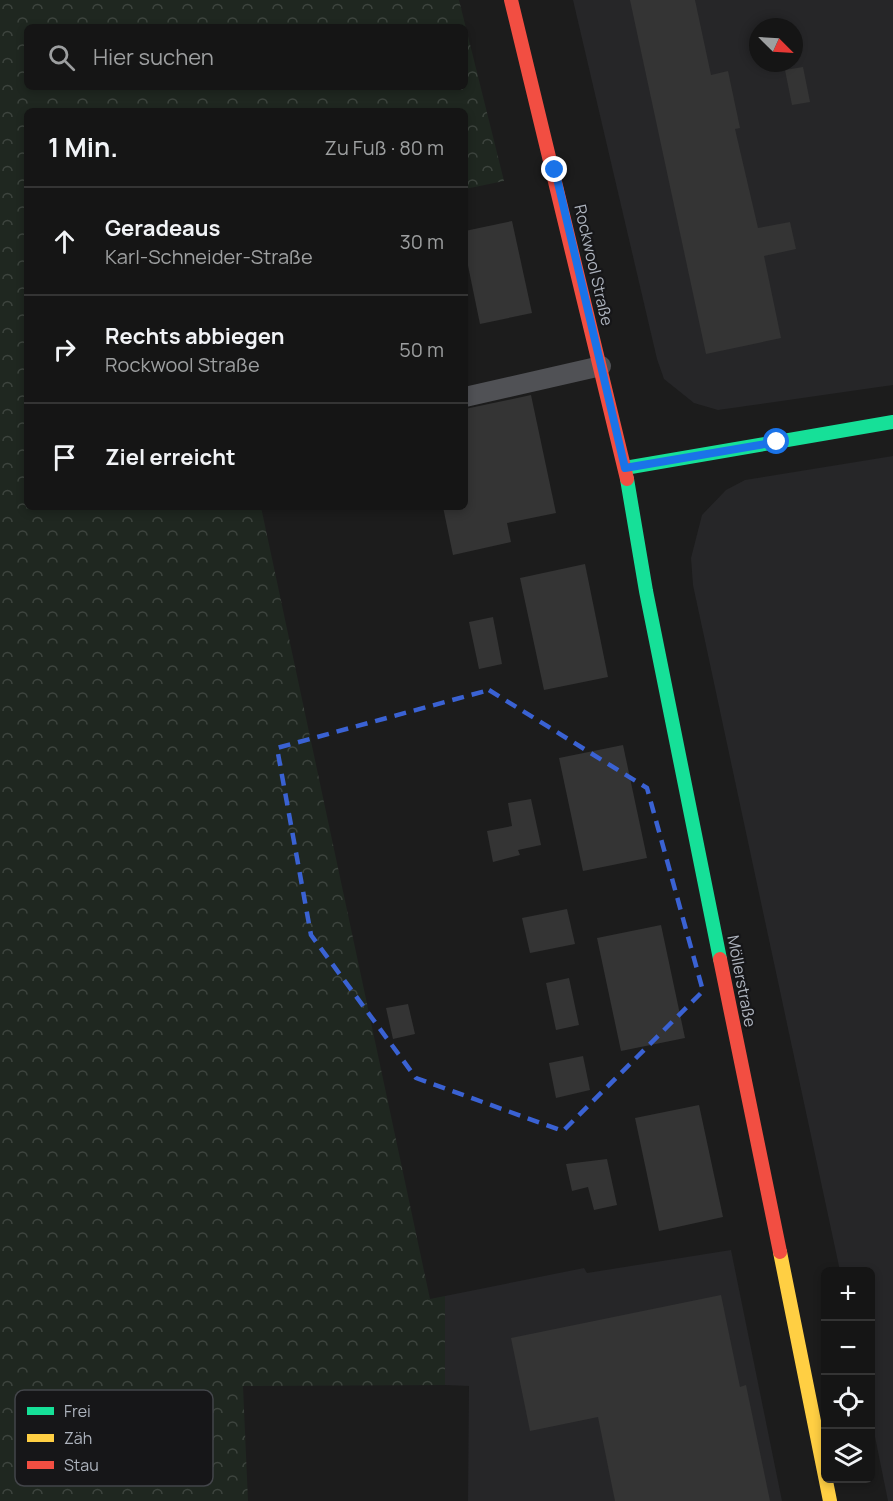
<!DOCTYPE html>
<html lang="de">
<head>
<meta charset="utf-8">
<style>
  body { margin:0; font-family:Manrope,sans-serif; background:#222; color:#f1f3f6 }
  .controls { position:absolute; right:18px; bottom:18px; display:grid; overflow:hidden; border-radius:9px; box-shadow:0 3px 9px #0003 }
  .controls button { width:54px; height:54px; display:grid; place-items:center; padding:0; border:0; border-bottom:2px solid #343434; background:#151515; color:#f1f3f6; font:30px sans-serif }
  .compass { position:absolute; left:749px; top:18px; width:54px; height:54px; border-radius:50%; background:#151515; box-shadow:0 3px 9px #0003; rotate:114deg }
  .stop { position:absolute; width:18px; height:18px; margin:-14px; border:4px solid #1a73e8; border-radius:50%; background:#fff }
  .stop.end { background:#1a73e8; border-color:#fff; box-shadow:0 2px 6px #0008 }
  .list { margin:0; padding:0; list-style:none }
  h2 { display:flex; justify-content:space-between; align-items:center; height:78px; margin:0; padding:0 24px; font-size:26px }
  h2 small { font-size:20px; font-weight:400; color:#9d9fa0 }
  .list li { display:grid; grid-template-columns:39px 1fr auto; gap:18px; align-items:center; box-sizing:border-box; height:108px; padding:0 24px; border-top:2px solid #343434 }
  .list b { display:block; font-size:22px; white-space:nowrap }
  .list p { margin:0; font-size:20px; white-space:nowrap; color:#9d9fa0 }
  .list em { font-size:20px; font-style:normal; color:#9d9fa0 }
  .icon { flex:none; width:33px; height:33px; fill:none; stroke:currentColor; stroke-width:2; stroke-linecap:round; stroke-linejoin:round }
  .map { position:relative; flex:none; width:893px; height:1501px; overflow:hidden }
  .search { position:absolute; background:#151515; box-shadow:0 3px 9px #0003; left:24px; top:24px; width:444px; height:66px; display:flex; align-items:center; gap:15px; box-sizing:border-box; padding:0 21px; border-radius:9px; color:#9d9fa0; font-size:22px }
  .panel { position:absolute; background:#151515; box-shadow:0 3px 9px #0003; left:24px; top:108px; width:444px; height:402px; border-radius:9px }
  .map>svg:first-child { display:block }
  .built { fill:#262628; fill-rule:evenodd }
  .forest { fill:url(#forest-crowns); fill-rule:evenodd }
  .building { fill:#343434 }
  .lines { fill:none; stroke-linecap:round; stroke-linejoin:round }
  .lane { stroke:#505155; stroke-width:20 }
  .fast { stroke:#16e098; stroke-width:14 }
  .slow { stroke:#ffcf43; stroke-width:14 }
  .jam { stroke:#f24e42; stroke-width:14 }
  .route { stroke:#1a73e8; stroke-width:8 }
  .marked { fill:none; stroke:#3a62d3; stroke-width:4.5; stroke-dasharray:12 8; stroke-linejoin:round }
  .labels { text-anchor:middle; stroke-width:4.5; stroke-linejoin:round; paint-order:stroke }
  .street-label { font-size:16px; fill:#adb3bd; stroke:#161618 }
  .key { fill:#161618; stroke:#43454a; stroke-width:1.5 }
  .key-label { font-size:16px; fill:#adb3bd }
</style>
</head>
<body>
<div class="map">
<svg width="893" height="1501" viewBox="0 0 893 1501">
  <defs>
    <pattern id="forest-crowns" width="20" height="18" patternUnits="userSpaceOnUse" patternTransform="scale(1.5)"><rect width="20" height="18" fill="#1f2720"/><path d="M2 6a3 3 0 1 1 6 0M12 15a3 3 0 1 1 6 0" fill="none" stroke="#3d443e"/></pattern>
  </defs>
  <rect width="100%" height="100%" fill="#1c1c1c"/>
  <g class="built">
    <path d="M573,0H893V385L718,410L694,403L664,379L657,359ZM758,27H794V63H758Z"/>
    <path d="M893,456V1501H888L871,1417L870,1272L840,1271L693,585L691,558L702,515L726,490L745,480Z"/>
    <path d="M731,1250L782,1501H468L469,1386L445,1385V1296L584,1268L587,1273Z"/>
  </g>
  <path class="forest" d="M0,0H459L504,181L465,189V111H27V507H261L430,1299L445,1296V1385L243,1386L248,1501H0ZM27,27H465V87H27Z"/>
  <g class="building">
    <path d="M630,0H695L711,75L728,71L740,128L735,129L758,228L790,222L796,249L764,256L781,338L706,354Z"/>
    <path d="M803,67L810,102L792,105L785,70Z"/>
    <path d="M512,221L532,313L480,324L465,251V231Z"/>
    <path d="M531,395L556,513L507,523L511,542L453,555L443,507H465V409Z"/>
    <path d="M585,564L608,677L544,690L520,578Z"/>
    <path d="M493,617L502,664L479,669L469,622Z"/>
    <path d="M623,745L647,858L583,871L559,758Z"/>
    <path d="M531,799L541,845L518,850L520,855L493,862L487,831L512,826L508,803Z"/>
    <path d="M567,909L575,944L530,953L522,918Z"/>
    <path d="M661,925L685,1038L621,1051L597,938Z"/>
    <path d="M569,978L579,1025L556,1030L546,983Z"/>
    <path d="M408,1004L415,1034L393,1039L386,1008Z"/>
    <path d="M583,1056L590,1090L556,1098L549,1063Z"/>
    <path d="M699,1105L723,1217L659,1231L635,1118Z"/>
    <path d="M607,1159L617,1205L594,1210L588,1187L572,1191L566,1164Z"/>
    <path d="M721,1295L740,1387L746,1385L770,1501H615L598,1417L530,1431L511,1338Z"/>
  </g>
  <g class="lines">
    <path class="lane" d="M465,397L601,366"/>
    <g class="fast">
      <path d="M625,468L893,422"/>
      <path d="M627,479L646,591L720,959"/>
    </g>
    <path class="slow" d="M780,1252L830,1501"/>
    <g class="jam">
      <path d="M511,0L627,479"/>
      <path d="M720,959L780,1252"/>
    </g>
  </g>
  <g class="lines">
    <path class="route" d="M555,170L625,468L777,442"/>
  </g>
  <path class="marked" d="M489,690L647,788L703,991L563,1131L416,1078L311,935L277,748Z"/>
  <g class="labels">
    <g class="street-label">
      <text transform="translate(594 265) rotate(77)" y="6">Rockwool Straße</text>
      <text transform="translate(742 981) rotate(79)" y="6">Möllerstraße</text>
    </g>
  </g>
  <rect x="15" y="1390" width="198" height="96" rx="9" class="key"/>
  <rect x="27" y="1407" width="27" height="8" fill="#16e098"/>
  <rect x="27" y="1434" width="27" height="8" fill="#ffcf43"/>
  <rect x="27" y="1461" width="27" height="8" fill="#f24e42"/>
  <g class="key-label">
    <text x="64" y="1417">Frei</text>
    <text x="64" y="1444">Zäh</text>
    <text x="64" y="1471">Stau</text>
  </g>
</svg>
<div class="controls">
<button>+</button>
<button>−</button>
<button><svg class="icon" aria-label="locate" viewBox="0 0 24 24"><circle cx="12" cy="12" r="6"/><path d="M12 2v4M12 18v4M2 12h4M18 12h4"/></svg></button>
<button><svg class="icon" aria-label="layers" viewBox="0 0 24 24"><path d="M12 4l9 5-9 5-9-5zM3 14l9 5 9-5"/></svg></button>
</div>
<svg class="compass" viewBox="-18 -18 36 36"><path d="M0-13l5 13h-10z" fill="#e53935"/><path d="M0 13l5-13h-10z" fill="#9d9fa0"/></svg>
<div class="stop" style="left:777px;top:442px"></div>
<div class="stop end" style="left:555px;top:170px"></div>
<div class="search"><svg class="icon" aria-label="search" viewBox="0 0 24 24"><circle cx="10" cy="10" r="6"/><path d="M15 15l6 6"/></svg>Hier suchen</div>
<section class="panel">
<h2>1 Min.<small>Zu Fuß · 80 m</small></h2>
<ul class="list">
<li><svg class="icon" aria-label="ahead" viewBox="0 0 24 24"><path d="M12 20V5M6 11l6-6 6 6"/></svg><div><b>Geradeaus</b><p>Karl-Schneider-Straße</p></div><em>30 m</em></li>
<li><svg class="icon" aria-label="right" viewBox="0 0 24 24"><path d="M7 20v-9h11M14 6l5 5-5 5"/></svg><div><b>Rechts abbiegen</b><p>Rockwool Straße</p></div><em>50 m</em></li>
<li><svg class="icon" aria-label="arrive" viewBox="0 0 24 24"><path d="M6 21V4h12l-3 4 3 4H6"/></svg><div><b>Ziel erreicht</b></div></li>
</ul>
</section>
</div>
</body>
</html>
